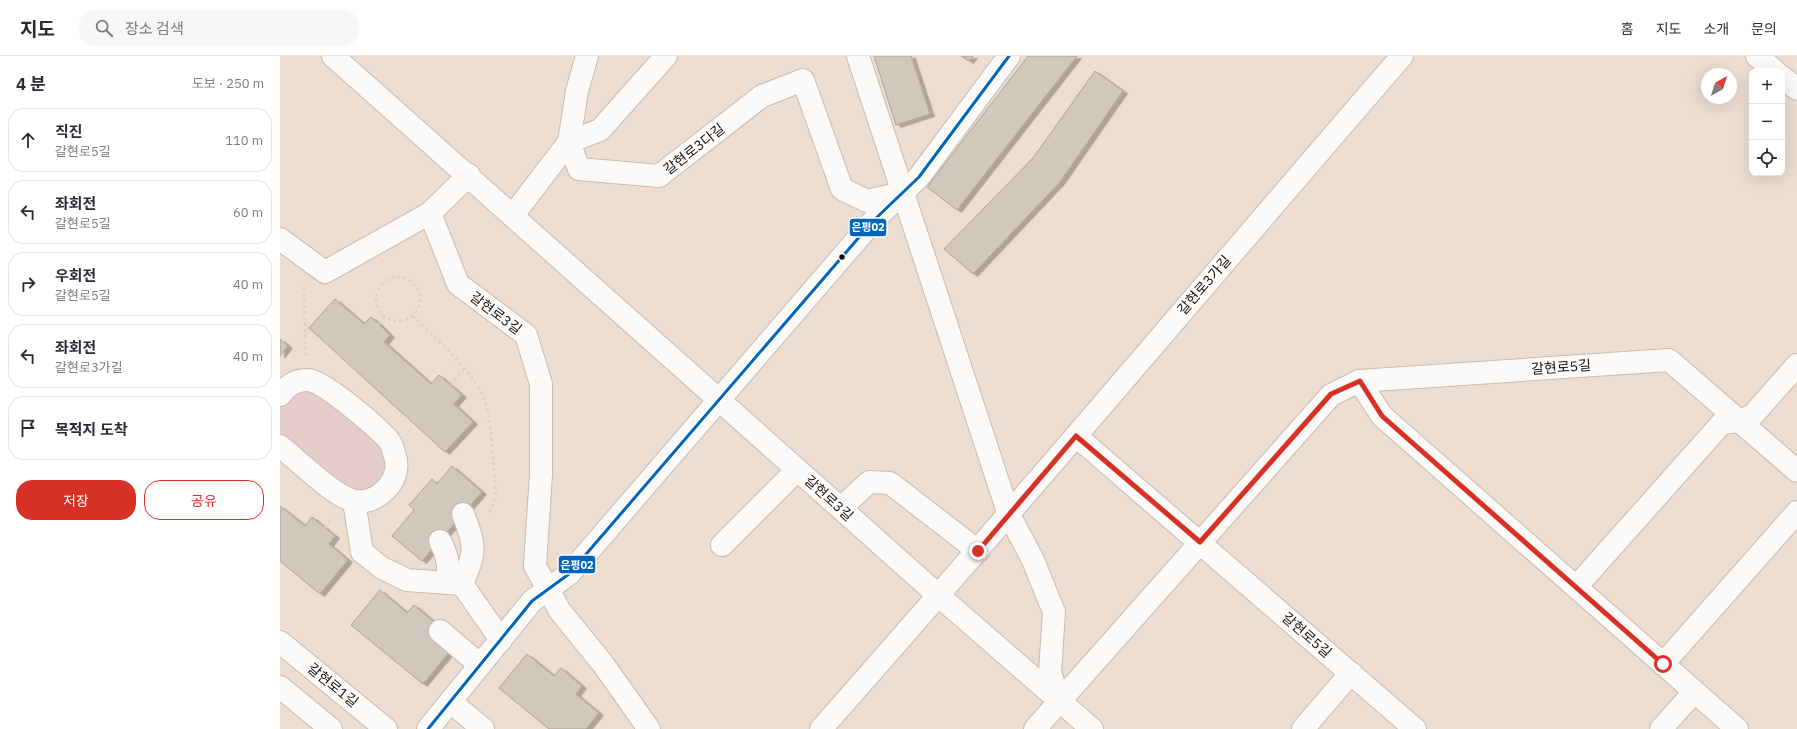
<!DOCTYPE html>
<html lang="ko">
<head>
<meta charset="utf-8">
<style>
  body { margin:0; font-family:"IBM Plex Sans","Noto Sans KR",sans-serif; background:#f7f7f7; color:#2b2b33 }
  .controls { position:absolute; right:12px; top:12px; display:grid; overflow:hidden; border-radius:8px; box-shadow:0 4px 16px #0002 }
  .controls button { width:36px; height:36px; display:grid; place-items:center; padding:0; border:0; border-bottom:1px solid #e1e1e2; background:#fff; color:#2b2b33; font:20px sans-serif }
  .compass { position:absolute; left:1421px; top:12px; width:36px; height:36px; border-radius:50%; background:#fff; box-shadow:0 4px 16px #0002; rotate:39deg }
  .stop { position:absolute; width:12px; height:12px; margin:-9px; border:3px solid #d93025; border-radius:50%; background:#fff }
  .stop.end { background:#d93025; border-color:#fff; box-shadow:0 1px 4px #0008 }
  .list { margin:0; padding:0; list-style:none }
  h2 { display:flex; justify-content:space-between; align-items:center; height:52px; margin:0; padding:0 16px; font-size:17px }
  h2 small { font-size:13px; font-weight:400; color:#7c7c81 }
  .list li { display:grid; grid-template-columns:26px 1fr auto; gap:12px; align-items:center; box-sizing:border-box; height:64px; margin:0 8px 8px; padding:0 8px; border:1px solid #e1e1e2; border-radius:16px }
  .list b { display:block; font-size:15px; white-space:nowrap }
  .list p { margin:0; font-size:13px; white-space:nowrap; color:#7c7c81 }
  .list em { font-size:13px; font-style:normal; color:#7c7c81 }
  .actions { display:flex; gap:8px; padding:12px 16px }
  .actions a { flex:1; padding:9px 0; border:1px solid #d93025; border-radius:16px; text-align:center; font-size:14px; color:#d93025 }
  .actions .main { background:#d93025; color:#fff }
  .icon { flex:none; width:22px; height:22px; fill:none; stroke:currentColor; stroke-width:2; stroke-linecap:round; stroke-linejoin:round }
  .map { position:relative; flex:none; width:1517px; height:673px; overflow:hidden }
  header { display:flex; align-items:center; gap:24px; box-sizing:border-box; height:56px; padding:0 20px; background:#fff; border-bottom:1px solid #e1e1e2 }
  header strong { font-size:19px }
  nav { display:flex; gap:22px; margin-inline-start:auto; font-size:14px }
  .search { width:280px; height:36px; background:#f7f7f7; display:flex; align-items:center; gap:10px; box-sizing:border-box; padding:0 14px; border-radius:16px; color:#7c7c81; font-size:15px }
  main { display:flex }
  aside { flex:1; background:#fff }
  .map>svg:first-child { display:block }
  .green { fill:#e6cdca }
  .building { fill:#d2c7bd; stroke:#aea398; filter:url(#shadow) }
  .lines { fill:none; stroke-linecap:round; stroke-linejoin:round }
  .minor-casing { stroke:#c8bbb2; stroke-width:24 }
  .path { stroke:#d7d2ce; stroke-width:2.5; stroke-dasharray:3 3; stroke-linecap:butt }
  .minor { stroke:#fcfaf8; stroke-width:22 }
  .bus-1-casing { stroke:#fff; stroke-width:6 }
  .bus-1 { stroke:#0065bd; stroke-width:3 }
  .route { stroke:#d93025; stroke-width:5 }
  .bus-dot { fill:#190f08; stroke:#fff; stroke-width:1.5 }
  .labels { text-anchor:middle; stroke-width:3.5; stroke-linejoin:round; paint-order:stroke }
  .street-label { font-size:14px; fill:#190f08; stroke:#fff }
  .line-badge { stroke:#fff; stroke-width:1.5 }
  .badge-label { font-size:11px; text-anchor:middle; font-weight:bold; fill:#fff }
</style>
</head>
<body>
<header>
<strong>지도</strong>
<div class="search"><svg class="icon" aria-label="search" viewBox="0 0 24 24"><circle cx="10" cy="10" r="6"/><path d="M15 15l6 6"/></svg>장소 검색</div>
<nav><a>홈</a><a>지도</a><a>소개</a><a>문의</a></nav>
</header>
<main>
<aside>
<h2>4 분<small>도보 · 250 m</small></h2>
<ul class="list">
<li><svg class="icon" aria-label="ahead" viewBox="0 0 24 24"><path d="M12 20V5M6 11l6-6 6 6"/></svg><div><b>직진</b><p>갈현로5길</p></div><em>110 m</em></li>
<li><svg class="icon" aria-label="left" viewBox="0 0 24 24"><path d="M17 20v-9H6M10 6l-5 5 5 5"/></svg><div><b>좌회전</b><p>갈현로5길</p></div><em>60 m</em></li>
<li><svg class="icon" aria-label="right" viewBox="0 0 24 24"><path d="M7 20v-9h11M14 6l5 5-5 5"/></svg><div><b>우회전</b><p>갈현로5길</p></div><em>40 m</em></li>
<li><svg class="icon" aria-label="left" viewBox="0 0 24 24"><path d="M17 20v-9H6M10 6l-5 5 5 5"/></svg><div><b>좌회전</b><p>갈현로3가길</p></div><em>40 m</em></li>
<li><svg class="icon" aria-label="arrive" viewBox="0 0 24 24"><path d="M6 21V4h12l-3 4 3 4H6"/></svg><div><b>목적지 도착</b></div></li>
</ul>
<div class="actions"><a class="main">저장</a><a>공유</a></div>
</aside>
<div class="map">
<svg width="1517" height="673" viewBox="0 0 1517 673">
  <defs>
    <filter id="shadow"><feDropShadow dx="4.5" dy="2.5" stdDeviation="0" flood-color="#0004"/></filter>
  </defs>
  <rect width="100%" height="100%" fill="#eddcd0"/>
  <path class="green" d="M29,324L115,398L89,445L0,390V339Z"/>
  <g class="building">
    <path d="M594,0H631L650,58L616,69Z"/>
    <path d="M681,0H693L689,5Z"/>
    <path d="M748,0H797L677,154L647,131Z"/>
    <path d="M815,15L843,35L780,126L693,218L664,193L753,102Z"/>
    <path d="M55,243L84,268L91,261L99,268L110,279L104,286L151,328L159,319L182,339L174,348L193,366L165,396L29,272Z"/>
    <path d="M0,283L8,290L0,300Z"/>
    <path d="M172,410L202,436L142,505L112,480L134,454L129,449L152,423L157,428Z"/>
    <path d="M0,450L25,470L32,461L55,480L49,488L68,504L40,538L0,505Z"/>
    <path d="M100,534L127,557L134,549L155,567L148,575L171,594L143,628L71,569Z"/>
    <path d="M247,598L274,620L281,612L302,630L296,638L319,657L306,673H269L219,632Z"/>
  </g>
  <g class="lines">
    <defs>
      <g id="minor">
        <path d="M53,0L659,540L812,673"/>
        <path d="M386,0L320,74L289,86L299,113L379,120L482,40L523,24L562,133L587,145L622,137"/>
        <path d="M578,0L729,459L752,502L774,556L770,616L779,644"/>
        <path d="M1477,0L1495,15"/>
        <path d="M1502,21L1517,33"/>
        <path d="M189,119L150,157L178,228L246,279L261,328V418L255,510L280,555L323,608L369,673"/>
        <path d="M233,159L289,86L297,35L307,0"/>
        <path d="M0,183L45,216L150,157"/>
        <path d="M1079,325L1102,360L1457,673"/>
        <path d="M0,339C7,330 16,323 28,324C44,325 93,368 106,381C110,385 113,392 114,397C119,409 116,422 108,431C82,460 58,439 35,420C23,410 12,400 0,390"/>
        <path d="M796,380L1135,673"/>
        <path d="M74,445L82,496L102,512L127,524L182,528"/>
        <path d="M561,452L589,426L610,427L698,495"/>
        <path d="M183,458C196,491 196,495 182,528L221,584"/>
        <path d="M160,485C168,499 169,511 168,527"/>
        <path d="M442,489L517,414"/>
        <path d="M1296,531L1442,367L1459,365L1473,359L1517,309"/>
        <path d="M160,575L200,609"/>
        <path d="M0,586L106,673"/>
        <path d="M1383,608L1517,456"/>
        <path d="M0,631L51,673"/>
        <path d="M171,646L203,673"/>
        <path d="M148,673L252,545L289,518L593,165L639,121L729,0"/>
        <path d="M541,673C738,451 928,224 1122,0"/>
        <path d="M755,673L1051,339L1079,325L1389,304L1517,415"/>
        <path d="M1023,673L1071,617"/>
        <path d="M1381,673L1414,636"/>
      </g>
    </defs>
    <use href="#minor" class="minor-casing"/>
    <g class="path">
      <circle cx="118" cy="243" r="22"/>
      <path d="M24,231L25,296L26,300"/>
      <path d="M133,260C154,281 190,312 202,338C213,364 213,408 216,436L214,447L209,456"/>
      <path d="M99,268L105,260"/>
      <path d="M171,329L184,313"/>
      <path d="M45,472L51,463"/>
    </g>
    <use href="#minor" class="minor"/>
    <defs>
      <path id="bus-1" d="M148,673L252,545L289,518L593,165L639,121L729,0"/>
    </defs>
    <use href="#bus-1" class="bus-1-casing"/>
    <use href="#bus-1" class="bus-1"/>
  </g>
  <g class="lines">
    <path class="route" d="M698,495L796,380L920,486L1051,338L1080,325L1102,360L1383,608"/>
  </g>
  <circle class="bus-dot" cx="562" cy="201" r="3.5"/>
  <g class="labels">
    <g class="street-label">
      <text transform="translate(414 93) rotate(-38)" y="5">갈현로3다길</text>
      <text transform="translate(924 229) rotate(-49)" y="5">갈현로3가길</text>
      <text transform="translate(216 257) rotate(37)" y="5">갈현로3길</text>
      <text transform="translate(1281 311) rotate(-4)" y="5">갈현로5길</text>
      <text transform="translate(549 442) rotate(42)" y="5">갈현로3길</text>
      <text transform="translate(1027 579) rotate(41)" y="5">갈현로5길</text>
      <text transform="translate(53 629) rotate(39)" y="5">갈현로1길</text>
    </g>
  </g>
  <g class="line-badge">
    <rect x="569" y="162" width="38" height="19" rx="4" fill="#0065bd"/>
    <rect x="278" y="499" width="38" height="19" rx="4" fill="#0065bd"/>
  </g>
  <g class="badge-label">
    <text x="588" y="175">은평02</text>
    <text x="297" y="513">은평02</text>
  </g>
</svg>
<div class="controls">
<button>+</button>
<button>−</button>
<button><svg class="icon" aria-label="locate" viewBox="0 0 24 24"><circle cx="12" cy="12" r="6"/><path d="M12 2v4M12 18v4M2 12h4M18 12h4"/></svg></button>
</div>
<svg class="compass" viewBox="-18 -18 36 36"><path d="M0-13l5 13h-10z" fill="#e53935"/><path d="M0 13l5-13h-10z" fill="#7c7c81"/></svg>
<div class="stop" style="left:1383px;top:608px"></div>
<div class="stop end" style="left:698px;top:495px"></div>
</div>
</main>
</body>
</html>
